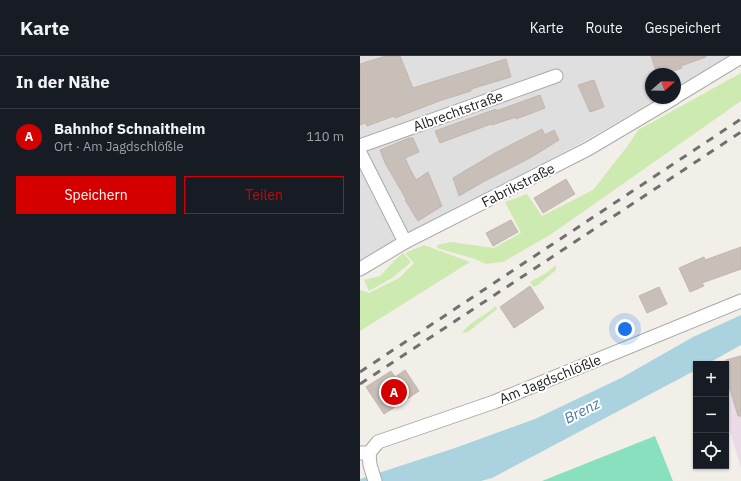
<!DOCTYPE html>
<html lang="de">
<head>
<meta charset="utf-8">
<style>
  body { margin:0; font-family:"IBM Plex Sans",sans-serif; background:#242831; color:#f1f3f6 }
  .controls { position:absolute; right:12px; bottom:12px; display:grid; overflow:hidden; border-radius:0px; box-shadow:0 1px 3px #0004 }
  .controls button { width:36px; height:36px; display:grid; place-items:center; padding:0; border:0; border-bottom:1px solid #363941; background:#171b24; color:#f1f3f6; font:20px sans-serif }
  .compass { position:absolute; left:285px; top:12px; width:36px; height:36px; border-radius:50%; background:#171b24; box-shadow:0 1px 3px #0004; rotate:70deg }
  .you { position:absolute; left:265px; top:273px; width:14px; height:14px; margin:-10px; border:3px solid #fff; border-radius:50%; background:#1a73e8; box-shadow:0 0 0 6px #1a73e833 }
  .badge { display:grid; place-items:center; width:26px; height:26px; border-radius:50%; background:#d40000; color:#fff; font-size:13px; font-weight:700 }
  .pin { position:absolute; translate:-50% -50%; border:2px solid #fff; box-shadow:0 1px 4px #0006 }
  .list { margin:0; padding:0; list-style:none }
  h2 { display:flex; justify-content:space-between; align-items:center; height:52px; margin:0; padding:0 16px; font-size:17px }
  h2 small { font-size:13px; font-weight:400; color:#9ea1a6 }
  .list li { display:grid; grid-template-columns:26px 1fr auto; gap:12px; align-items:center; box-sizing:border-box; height:56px; padding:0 16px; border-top:1px solid #363941 }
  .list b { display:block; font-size:15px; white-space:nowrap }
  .list p { margin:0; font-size:13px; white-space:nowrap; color:#9ea1a6 }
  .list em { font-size:13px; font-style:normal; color:#9ea1a6 }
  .actions { display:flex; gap:8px; padding:12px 16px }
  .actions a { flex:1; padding:9px 0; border:1px solid #d40000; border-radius:0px; text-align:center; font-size:14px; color:#d40000 }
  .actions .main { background:#d40000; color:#fff }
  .icon { flex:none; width:22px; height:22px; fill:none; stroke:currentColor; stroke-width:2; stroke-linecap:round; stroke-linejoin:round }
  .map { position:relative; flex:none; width:381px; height:425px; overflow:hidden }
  header { display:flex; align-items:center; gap:24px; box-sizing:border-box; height:56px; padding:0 20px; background:#171b24; border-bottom:1px solid #363941 }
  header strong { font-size:19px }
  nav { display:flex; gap:22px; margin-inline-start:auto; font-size:14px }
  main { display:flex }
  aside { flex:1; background:#171b24 }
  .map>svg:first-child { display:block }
  .residential { fill:#e0dfdf }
  .industrial { fill:#ebdbe8 }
  .grass { fill:#cdebb0 }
  .pitch { fill:#88e0be }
  .water { fill:#aad3df }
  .building { fill:#c7bfb8; stroke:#c4b6ab }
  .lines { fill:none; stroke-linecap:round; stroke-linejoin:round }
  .minor-casing { stroke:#a9a9a9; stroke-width:15 }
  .minor { stroke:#fff; stroke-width:13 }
  .rail { stroke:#707070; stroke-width:3; stroke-dasharray:8 8; stroke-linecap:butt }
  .labels { text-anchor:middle; stroke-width:4; stroke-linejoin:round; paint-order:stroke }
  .street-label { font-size:14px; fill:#222; stroke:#fff }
  .water-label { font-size:15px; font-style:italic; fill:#4a7aab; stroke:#fff }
</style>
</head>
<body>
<header>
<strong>Karte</strong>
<nav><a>Karte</a><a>Route</a><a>Gespeichert</a></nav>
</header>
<main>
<aside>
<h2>In der Nähe<small></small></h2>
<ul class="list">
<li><span class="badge">A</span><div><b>Bahnhof Schnaitheim</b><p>Ort · Am Jagdschlößle</p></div><em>110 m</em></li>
</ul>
<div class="actions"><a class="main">Speichern</a><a>Teilen</a></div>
</aside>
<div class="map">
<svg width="381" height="425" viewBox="0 0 381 425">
  <rect width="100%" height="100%" fill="#f2efe9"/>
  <path class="residential" d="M0,0H371L315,32V18H291V42H299L223,86L0,207Z"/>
  <path class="industrial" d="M381,299V412L366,362V308H351Z"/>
  <g class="grass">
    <path d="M381,17V45L190,179L143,206L126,208L115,203L77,192V189L91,186L134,192L161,177L145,146L167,138L182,160L233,134L269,88L278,74Z"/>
    <path d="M64,189L110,206L0,275V234L9,237L39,222L54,207L45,197Z"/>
    <path d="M43,197L51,206L32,222L9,235L4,224L20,220L34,205Z"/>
    <path d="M196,209V214L178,229L173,231L170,226L186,217Z"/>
    <path d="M136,250L137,253L108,276L102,277C110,265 125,260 136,250Z"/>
  </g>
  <path class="pitch" d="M295,380L313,425H182Z"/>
  <path class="water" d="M381,259V289L347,308H336V314L132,422L121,425H0V423L95,392L175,363L261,322L333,281Z"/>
  <g class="building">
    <path d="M26,0H40L53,32L146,3L151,21L111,33V35L82,44L35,62L34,60L7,70L6,67L0,69V8Z"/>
    <path d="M291,0H346V1L321,10L322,12L304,18H297Z"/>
    <path d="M234,24L244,51L230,56L218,29Z"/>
    <path d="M180,39L185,52L156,63V61L132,69L131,68L80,87L75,75L136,53V55Z"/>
    <path d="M182,73L185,79L194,74L199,84L170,102L123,126L99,140L93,122L135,97Z"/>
    <path d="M49,82H53L59,96L45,102L50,113L56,124L68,116L82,150L58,165L45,144L46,143L25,107L20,94Z"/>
    <path d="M206,123L215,138L183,157L174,142Z"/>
    <path d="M151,164L158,176L133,190L126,177Z"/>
    <path d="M381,191V213L342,227L344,230L330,236L319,212L344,201L345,204Z"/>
    <path d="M170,230L184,252L154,272L140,251Z"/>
    <path d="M299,231L307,248L287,257L279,240Z"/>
    <path d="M381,300V360H378L366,320V304Z"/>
    <path d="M45,314L59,335L24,358L6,331L31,315L35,321Z"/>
  </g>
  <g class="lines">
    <defs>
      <g id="minor">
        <path d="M315,41L381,1"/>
        <path d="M0,90L196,20"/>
        <path d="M0,97L45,186"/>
        <path d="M0,213L45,186L228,93L314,42"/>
        <path d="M0,397H9L18,386L134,346L381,245"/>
        <path d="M9,397L10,409L15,425"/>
      </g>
    </defs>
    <use href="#minor" class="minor-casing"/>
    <use href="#minor" class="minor"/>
    <g class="rail">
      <path d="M0,316L381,63"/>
      <path d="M0,328L381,76"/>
    </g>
  </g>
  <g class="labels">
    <g class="street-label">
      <text transform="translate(98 55) rotate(-20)" y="5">Albrechtstraße</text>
      <text transform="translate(158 129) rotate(-27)" y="5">Fabrikstraße</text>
      <text transform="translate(190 323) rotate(-22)" y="5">Am Jagdschlößle</text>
    </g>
    <g class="water-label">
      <text transform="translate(222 355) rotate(-27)" y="5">Brenz</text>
    </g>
  </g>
</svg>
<div class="controls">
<button>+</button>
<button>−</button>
<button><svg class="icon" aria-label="locate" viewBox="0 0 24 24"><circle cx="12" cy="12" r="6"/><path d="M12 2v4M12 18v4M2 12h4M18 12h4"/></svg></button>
</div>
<svg class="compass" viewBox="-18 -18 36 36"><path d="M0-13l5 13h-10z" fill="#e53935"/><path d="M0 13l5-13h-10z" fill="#9ea1a6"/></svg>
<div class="you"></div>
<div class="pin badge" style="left:34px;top:336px">A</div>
</div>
</main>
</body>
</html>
